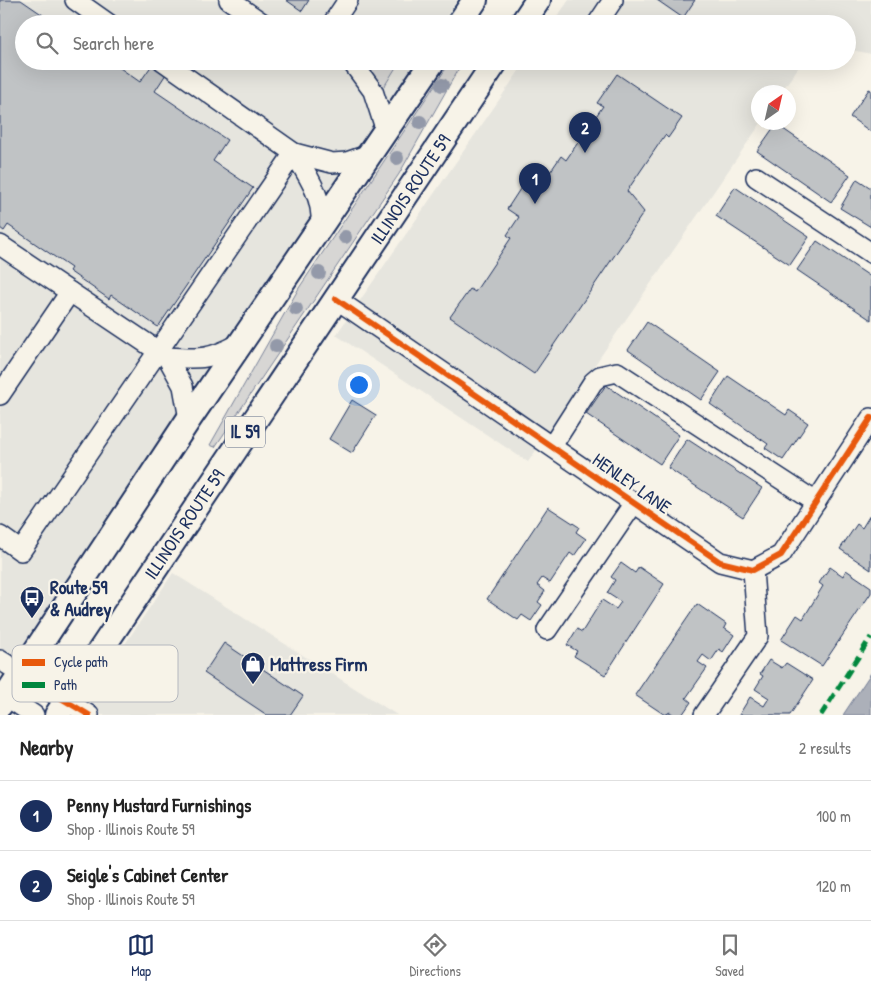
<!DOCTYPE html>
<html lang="en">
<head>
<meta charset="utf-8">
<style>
  body { margin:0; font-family:"Patrick Hand",sans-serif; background:#f2f2f2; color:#222 }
  .compass { position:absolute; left:751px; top:85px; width:45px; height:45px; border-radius:50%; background:#fff; box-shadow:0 5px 20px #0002; rotate:34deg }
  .you { position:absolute; left:358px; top:384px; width:18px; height:18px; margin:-12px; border:4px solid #fff; border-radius:50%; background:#1a73e8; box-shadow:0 0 0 8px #1a73e833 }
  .badge { display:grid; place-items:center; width:32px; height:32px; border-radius:50%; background:#1b2f5e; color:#fff; font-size:16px; font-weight:700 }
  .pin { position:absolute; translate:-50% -41px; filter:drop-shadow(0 1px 2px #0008) }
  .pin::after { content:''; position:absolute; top:26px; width:18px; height:15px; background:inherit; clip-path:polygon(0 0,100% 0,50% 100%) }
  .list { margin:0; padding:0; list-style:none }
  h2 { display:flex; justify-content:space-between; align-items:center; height:65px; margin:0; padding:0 20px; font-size:21px }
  h2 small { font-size:16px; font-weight:400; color:#767676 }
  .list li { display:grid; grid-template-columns:32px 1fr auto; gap:15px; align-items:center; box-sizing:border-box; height:70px; padding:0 20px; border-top:1px solid #e0e0e0 }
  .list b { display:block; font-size:19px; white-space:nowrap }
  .list p { margin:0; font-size:16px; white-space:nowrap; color:#767676 }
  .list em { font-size:16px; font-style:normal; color:#767676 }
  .icon { flex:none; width:28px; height:28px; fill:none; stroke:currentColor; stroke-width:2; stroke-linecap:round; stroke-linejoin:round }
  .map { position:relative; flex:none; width:871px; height:715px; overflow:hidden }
  .search { position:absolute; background:#fff; box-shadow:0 5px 20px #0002; left:15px; right:15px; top:15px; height:55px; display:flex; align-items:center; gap:12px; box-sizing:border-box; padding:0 18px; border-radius:28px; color:#767676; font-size:19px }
  .sheet { height:205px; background:#fff }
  nav { display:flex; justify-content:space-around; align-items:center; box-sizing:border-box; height:70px; border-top:1px solid #e0e0e0; background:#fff; font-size:14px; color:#767676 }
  nav a { display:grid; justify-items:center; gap:2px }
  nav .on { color:#1b2f5e }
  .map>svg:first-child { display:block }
  .built { fill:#e6e5de }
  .green { fill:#d7d6d4; stroke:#798299 }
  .water { fill:#acb0b9; stroke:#727c95 }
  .building { fill:#c0c3c5; stroke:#1b2f5e }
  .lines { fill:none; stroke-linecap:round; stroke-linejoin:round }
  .minor-casing { stroke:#1b2f5e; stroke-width:22 }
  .major-casing { stroke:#1b2f5e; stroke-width:28 }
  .minor { stroke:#f7f3e8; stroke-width:19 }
  .major { stroke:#f7f3e8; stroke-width:24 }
  .quiet { stroke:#00873e; stroke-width:5; stroke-dasharray:10 5; stroke-linecap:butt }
  .cycleway-casing { stroke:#f7f3e8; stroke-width:9 }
  .cycleway { stroke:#e8590c; stroke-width:6 }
  .tree { fill:#9399a9 }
  .labels { text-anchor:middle; stroke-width:4.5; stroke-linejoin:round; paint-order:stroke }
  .shield { fill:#f7f3e8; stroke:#5d6a87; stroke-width:1 }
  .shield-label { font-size:18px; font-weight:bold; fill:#1b2f5e }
  .street-label { font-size:19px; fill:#1b2f5e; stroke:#f7f3e8 }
  .poi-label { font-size:19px; font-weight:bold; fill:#1b2f5e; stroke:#f7f3e8; text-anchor:start }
  .key { fill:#f7f3e8; stroke:#b5b8bf; stroke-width:1 }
  .key-label { font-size:14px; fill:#1b2f5e }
</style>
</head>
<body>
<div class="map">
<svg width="871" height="715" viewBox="0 0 871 715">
  <rect width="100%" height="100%" fill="#f7f3e8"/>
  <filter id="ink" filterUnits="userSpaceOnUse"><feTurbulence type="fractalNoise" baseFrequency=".02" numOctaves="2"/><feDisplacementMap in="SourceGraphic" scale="10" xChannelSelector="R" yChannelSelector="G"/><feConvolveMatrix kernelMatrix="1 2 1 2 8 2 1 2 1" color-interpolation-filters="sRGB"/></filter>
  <g filter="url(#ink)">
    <g class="built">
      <path d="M0,0H457L441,24H24V61H416L0,679Z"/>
      <path d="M569,0H871V54L847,49V24H552Z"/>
      <path d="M526,61H803L781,92H758V122L761,123L528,462L336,335Z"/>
      <path d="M173,573L397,715H77Z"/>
    </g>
    <g class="green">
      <path d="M359,61L398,64L382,90L376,79Z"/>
      <path d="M451,61H463L399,174L215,447L210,445L299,288Z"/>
    </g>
    <path class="water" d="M871,673V715H843Z"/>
    <g class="building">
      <path d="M0,0H21L56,24H24V61H110L140,82L152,65L166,74L155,91L227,140L213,161L253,188L158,327L111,295L109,299L69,271L71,268L8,225L4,231L0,228Z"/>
      <path d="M286,0H309L302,11Z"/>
      <path d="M657,0H695L683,18Z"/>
      <path d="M617,74L682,118L668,138L665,135L627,191L644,212L534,374L450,317L470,289L475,292L511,238L507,235L519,217L507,209L535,166L548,175L561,156L566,160L603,106L597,103Z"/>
      <path d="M869,89L871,90V132L850,117Z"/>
      <path d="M776,124L850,175L831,202L757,151Z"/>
      <path d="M857,179L871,188V227L840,208Z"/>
      <path d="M735,187L809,237L790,265L716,216Z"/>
      <path d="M817,241L871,277V320L797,270Z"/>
      <path d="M647,322L720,372L701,400L628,350Z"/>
      <path d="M728,376L786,415L789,410L808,423L783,460L765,448L768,444L710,404Z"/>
      <path d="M606,385L679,435L660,464L586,414Z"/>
      <path d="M352,400L376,415L352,453L329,439Z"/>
      <path d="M687,439L762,488L743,517L668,468Z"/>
      <path d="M548,507L579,527L576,532L586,539L574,556L570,553L550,583L542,578L537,585L545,591L538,602L542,605L531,621L522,615L518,620L487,599Z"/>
      <path d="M870,515L871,516V570L840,549L857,524L862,528Z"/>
      <path d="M621,563L635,573L639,567L664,584L605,675L574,656L577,651L567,645L577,629L582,632L602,600L616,609L621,602L607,593L615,580L611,577Z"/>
      <path d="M830,567L843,576L846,570L871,587V593L822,666L781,640L797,615L803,619L823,586L819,583Z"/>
      <path d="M697,604L726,624L724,628L734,635L723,652L719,649L711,661L703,655L698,662L707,668L686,698L691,702L682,715H674L670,712L665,715L635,695Z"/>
      <path d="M224,643L303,696L290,715H267L204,673Z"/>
      <path d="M769,660L782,668L786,663L813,680L790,715H739L750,697L764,706L769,698L755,689L763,676L760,674Z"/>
    </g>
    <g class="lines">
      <defs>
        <g id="minor">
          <path d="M75,0L109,24"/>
          <path d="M229,0L264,24"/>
          <path d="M332,24L348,0"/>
          <path d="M597,24L613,0"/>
          <path d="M163,61L294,153L332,163L347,162L370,154"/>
          <path d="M351,61L373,91L386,131"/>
          <path d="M294,153C308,176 323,197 321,225"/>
          <path d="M756,177L871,253"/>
          <path d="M0,245L167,357L183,386L189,419"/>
          <path d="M336,299L720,562L753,570L781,555L871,418"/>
          <path d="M167,357C200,359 209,360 239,344"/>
          <path d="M0,395L70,292"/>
          <path d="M552,446L593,382L600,376L617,372L816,502"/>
          <path d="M0,536L21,551L294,153"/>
          <path d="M547,630L634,503"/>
          <path d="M0,660L89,715"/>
          <path d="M0,692L34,715"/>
          <path d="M704,715L758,636L753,570"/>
        </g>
        <g id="major">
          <path d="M459,24L475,0"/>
          <path d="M522,24L538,0"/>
          <path d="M0,705L189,419L433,61"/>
          <path d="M57,715L496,61"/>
        </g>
      </defs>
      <use href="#minor" class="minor-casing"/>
      <use href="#major" class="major-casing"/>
      <use href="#minor" class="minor"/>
      <use href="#major" class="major"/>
      <path class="quiet" d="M821,715L871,637"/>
      <defs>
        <g id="cycleway">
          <path d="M336,299L720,562L753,570L781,555L871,418"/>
          <path d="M21,674L89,715"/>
        </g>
      </defs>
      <use href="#cycleway" class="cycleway-casing"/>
      <use href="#cycleway" class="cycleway"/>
    </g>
    <g class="tree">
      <circle cx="442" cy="85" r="7"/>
      <circle cx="420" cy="122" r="7"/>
      <circle cx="397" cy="158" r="7"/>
      <circle cx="345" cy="237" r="7"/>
      <circle cx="319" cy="273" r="7"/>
      <circle cx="296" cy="309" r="7"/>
      <circle cx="276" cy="346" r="7"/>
    </g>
  </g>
  <defs>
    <symbol id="bus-pin" viewBox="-11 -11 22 30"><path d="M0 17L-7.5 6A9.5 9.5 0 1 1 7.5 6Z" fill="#1b2f5e" stroke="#f7f3e8"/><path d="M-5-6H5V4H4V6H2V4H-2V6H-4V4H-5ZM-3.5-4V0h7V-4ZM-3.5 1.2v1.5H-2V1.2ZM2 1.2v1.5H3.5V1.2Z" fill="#fff"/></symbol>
    <symbol id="shop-pin" viewBox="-11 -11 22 30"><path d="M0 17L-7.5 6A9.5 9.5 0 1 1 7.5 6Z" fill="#1b2f5e" stroke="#f7f3e8"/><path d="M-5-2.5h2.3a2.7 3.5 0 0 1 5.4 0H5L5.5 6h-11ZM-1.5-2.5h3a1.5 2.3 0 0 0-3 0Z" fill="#fff"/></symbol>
  </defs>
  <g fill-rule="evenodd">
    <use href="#bus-pin" x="18" y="584" width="28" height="38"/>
    <use href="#shop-pin" x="239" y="650" width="28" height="38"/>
  </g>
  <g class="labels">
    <rect class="shield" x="225" y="416.5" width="40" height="31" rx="4"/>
    <g class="shield-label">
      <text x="245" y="438">IL 59</text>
    </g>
    <g class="street-label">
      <text transform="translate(410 189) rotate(-56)" y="7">ILLINOIS ROUTE 59</text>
      <text transform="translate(632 483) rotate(35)" y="7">HENLEY LANE</text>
      <text transform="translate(184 524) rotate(-56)" y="7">ILLINOIS ROUTE 59</text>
    </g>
    <g class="poi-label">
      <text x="50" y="594">Route 59<tspan x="50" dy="22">&amp; Audrey</tspan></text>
      <text x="270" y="671">Mattress Firm</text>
    </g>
  </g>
  <rect x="12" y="645" width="166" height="57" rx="8" class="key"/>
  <rect x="22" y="659" width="23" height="7" fill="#e8590c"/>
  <rect x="22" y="682" width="23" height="6" fill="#00873e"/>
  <g class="key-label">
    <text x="54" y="667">Cycle path</text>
    <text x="54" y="690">Path</text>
  </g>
</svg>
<svg class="compass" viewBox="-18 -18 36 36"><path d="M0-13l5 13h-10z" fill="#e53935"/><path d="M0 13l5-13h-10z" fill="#767676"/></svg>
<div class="you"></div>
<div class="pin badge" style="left:535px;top:204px">1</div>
<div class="pin badge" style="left:585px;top:153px">2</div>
<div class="search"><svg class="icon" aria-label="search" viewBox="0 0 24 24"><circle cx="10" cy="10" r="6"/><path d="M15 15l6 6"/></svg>Search here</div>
</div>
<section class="sheet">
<h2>Nearby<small>2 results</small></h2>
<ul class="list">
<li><span class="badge">1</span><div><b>Penny Mustard Furnishings</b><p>Shop · Illinois Route 59</p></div><em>100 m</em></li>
<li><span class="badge">2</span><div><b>Seigle's Cabinet Center</b><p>Shop · Illinois Route 59</p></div><em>120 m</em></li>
</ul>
</section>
<nav>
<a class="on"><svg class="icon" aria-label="map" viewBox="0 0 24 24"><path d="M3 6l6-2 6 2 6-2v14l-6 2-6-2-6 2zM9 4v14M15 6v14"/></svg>Map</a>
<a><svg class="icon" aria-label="directions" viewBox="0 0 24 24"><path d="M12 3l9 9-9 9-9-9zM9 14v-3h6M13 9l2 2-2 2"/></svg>Directions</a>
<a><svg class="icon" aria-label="saved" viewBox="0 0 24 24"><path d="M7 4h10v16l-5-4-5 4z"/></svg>Saved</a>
</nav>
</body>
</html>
